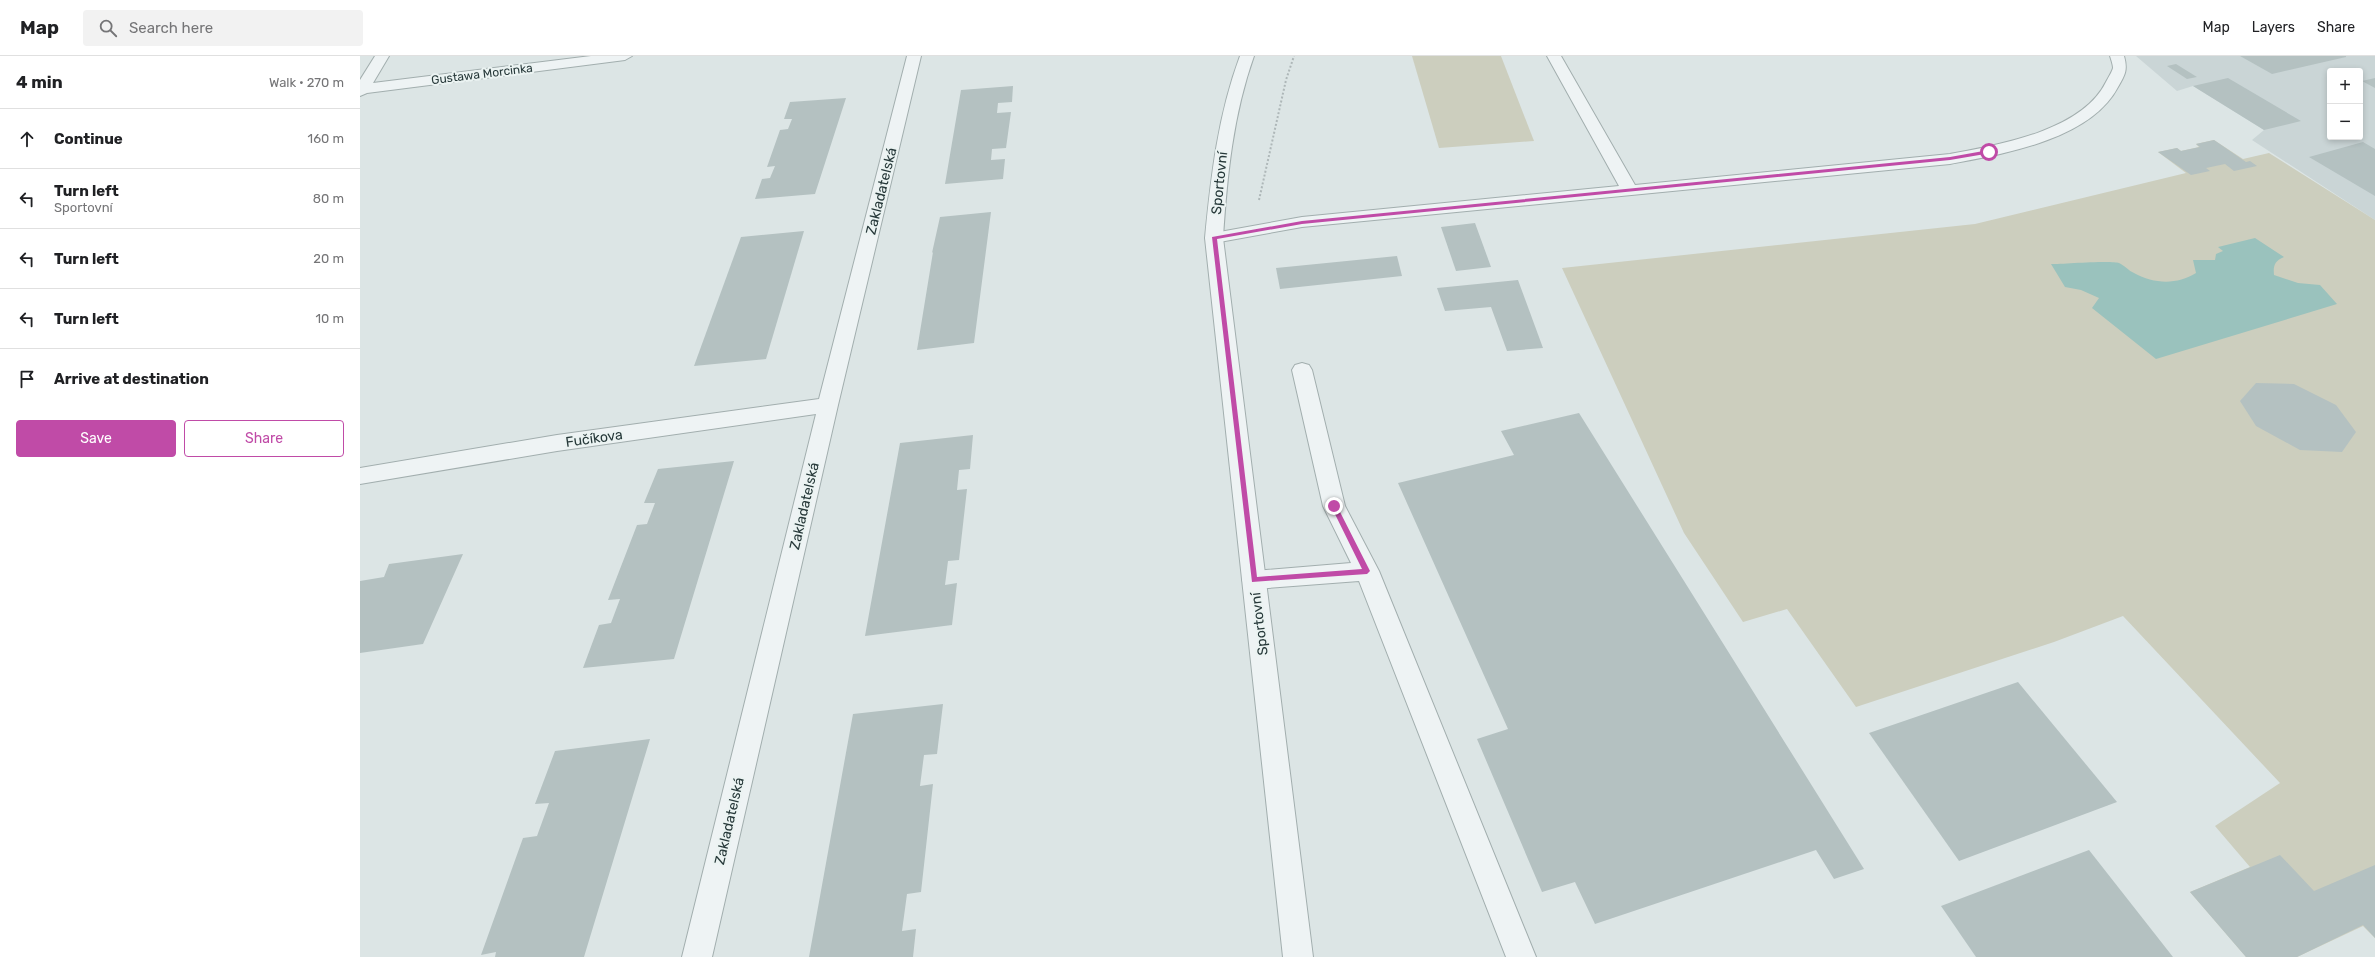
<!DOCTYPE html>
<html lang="en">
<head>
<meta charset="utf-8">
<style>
  body { margin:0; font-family:Rubik,sans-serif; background:#f2f2f2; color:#202124 }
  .controls { position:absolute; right:12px; top:12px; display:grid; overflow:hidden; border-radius:4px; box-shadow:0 2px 6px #0003 }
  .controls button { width:36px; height:36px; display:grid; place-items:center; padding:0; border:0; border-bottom:1px solid #e0e0e0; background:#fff; color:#202124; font:20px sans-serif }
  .stop { position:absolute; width:12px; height:12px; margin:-9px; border:3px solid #c04ba7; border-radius:50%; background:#fff }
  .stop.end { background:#c04ba7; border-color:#fff; box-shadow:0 1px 4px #0008 }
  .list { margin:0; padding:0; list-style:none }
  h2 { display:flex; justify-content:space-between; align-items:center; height:52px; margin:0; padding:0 16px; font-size:17px }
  h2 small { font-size:13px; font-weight:400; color:#757577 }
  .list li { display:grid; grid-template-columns:26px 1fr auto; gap:12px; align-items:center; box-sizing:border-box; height:60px; padding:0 16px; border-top:1px solid #e0e0e0 }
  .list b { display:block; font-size:15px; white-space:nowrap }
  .list p { margin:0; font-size:13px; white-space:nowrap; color:#757577 }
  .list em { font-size:13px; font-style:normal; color:#757577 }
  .actions { display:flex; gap:8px; padding:12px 16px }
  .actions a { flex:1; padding:9px 0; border:1px solid #c04ba7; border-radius:4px; text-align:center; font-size:14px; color:#c04ba7 }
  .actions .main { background:#c04ba7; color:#fff }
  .icon { flex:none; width:22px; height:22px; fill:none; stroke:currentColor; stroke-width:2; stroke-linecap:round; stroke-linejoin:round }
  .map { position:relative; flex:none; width:2015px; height:901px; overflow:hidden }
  header { display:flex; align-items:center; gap:24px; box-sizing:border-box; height:56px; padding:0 20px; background:#fff; border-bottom:1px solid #e0e0e0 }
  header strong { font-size:19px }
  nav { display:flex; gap:22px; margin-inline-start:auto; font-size:14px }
  .search { width:280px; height:36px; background:#f2f2f2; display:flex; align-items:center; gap:10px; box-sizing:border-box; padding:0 14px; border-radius:4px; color:#757577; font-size:15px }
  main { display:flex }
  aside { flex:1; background:#fff }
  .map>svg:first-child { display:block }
  .built { fill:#cad5d6; fill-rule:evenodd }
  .green { fill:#cccebe }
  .water { fill:#9ac2bd }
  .building { fill:#b4c1c1 }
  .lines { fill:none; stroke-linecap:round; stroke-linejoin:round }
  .service-casing { stroke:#a2aeae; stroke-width:2 }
  .minor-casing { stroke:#a2aeae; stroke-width:2 }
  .path { stroke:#aeb7b8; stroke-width:2; stroke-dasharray:2 2; stroke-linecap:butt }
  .service { fill:#eef3f4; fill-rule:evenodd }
  .minor { fill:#eef3f4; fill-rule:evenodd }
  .route { fill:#c04ba7 }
  .labels { text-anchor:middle; stroke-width:4; stroke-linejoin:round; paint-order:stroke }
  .far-street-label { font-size:12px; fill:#27393a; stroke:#ebf3f2 }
  .street-label { font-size:14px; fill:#27393a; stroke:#ebf3f2 }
</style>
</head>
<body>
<header>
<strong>Map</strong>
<div class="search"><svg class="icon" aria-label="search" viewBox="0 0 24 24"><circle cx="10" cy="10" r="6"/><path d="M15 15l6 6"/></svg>Search here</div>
<nav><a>Map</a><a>Layers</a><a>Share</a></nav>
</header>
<main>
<aside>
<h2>4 min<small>Walk · 270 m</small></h2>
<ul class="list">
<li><svg class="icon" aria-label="ahead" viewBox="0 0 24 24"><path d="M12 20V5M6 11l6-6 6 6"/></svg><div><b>Continue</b></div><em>160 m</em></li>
<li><svg class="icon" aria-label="left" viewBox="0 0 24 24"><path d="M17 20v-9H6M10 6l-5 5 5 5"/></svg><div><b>Turn left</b><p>Sportovní</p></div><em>80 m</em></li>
<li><svg class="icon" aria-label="left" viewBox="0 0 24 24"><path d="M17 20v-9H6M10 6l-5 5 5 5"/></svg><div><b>Turn left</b></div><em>20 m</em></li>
<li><svg class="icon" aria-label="left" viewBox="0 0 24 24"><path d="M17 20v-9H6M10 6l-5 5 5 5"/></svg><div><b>Turn left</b></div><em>10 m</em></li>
<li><svg class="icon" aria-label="arrive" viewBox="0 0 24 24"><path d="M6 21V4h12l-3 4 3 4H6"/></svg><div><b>Arrive at destination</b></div></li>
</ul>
<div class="actions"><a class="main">Save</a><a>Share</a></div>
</aside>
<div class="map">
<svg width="2015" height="901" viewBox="0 0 2015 901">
  <rect width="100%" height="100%" fill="#dce5e5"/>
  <path class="built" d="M1776,0H2015V164L1892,84L1904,74L1833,30L1817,35ZM1970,15H2000V81H1970Z"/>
  <g class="green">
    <path d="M1052,0H1141L1174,85L1079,92Z"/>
    <path d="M1854,84L1883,103L1909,97L2015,164V882L2003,870L1937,901H1886L1830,836L1890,811L1855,770L1920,727L1763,560L1694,586L1496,651L1427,553L1383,566L1324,477L1202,212L1615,168L1826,117L1798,96L1817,92L1821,95L1839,91L1836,88Z"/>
  </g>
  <path class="water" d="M1895,182L1924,201C1915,205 1913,209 1914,219L1938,227L1960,229L1977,248L1796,303L1732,252L1739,242L1721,234L1705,231L1691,208C1702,208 1752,204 1759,207C1764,209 1769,215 1774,217C1794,228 1817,229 1836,217L1833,204H1855L1856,198L1863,195L1858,191Z"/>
  <g class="building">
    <path d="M1880,0H1986V1L1912,18Z"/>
    <path d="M1816,8L1837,21L1827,23L1807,10Z"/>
    <path d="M1868,22L1941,65L1904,74L1833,30Z"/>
    <path d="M2015,22V32L2002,25Z"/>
    <path d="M653,30L652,46L638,47L637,57L651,56L646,92L632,93L631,104L645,103L643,123L585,128L601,34Z"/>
    <path d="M486,42L455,138L395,143L402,123L410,122L415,110L407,111L420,74L428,73L432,63H424L430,46Z"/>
    <path d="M1854,84L1886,106L1890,105L1897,110L1874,115L1865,108L1846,112L1850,115L1831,119L1798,96L1817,92L1821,95L1840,91L1836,88Z"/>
    <path d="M2003,86L2015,93V140L1949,101Z"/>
    <path d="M631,156L614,287L557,294L573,196L572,197L580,161Z"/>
    <path d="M1115,167L1131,211L1096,215L1081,171Z"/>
    <path d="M444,175L406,303L334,310L381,181Z"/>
    <path d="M1037,200L1042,220L920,233L916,212Z"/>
    <path d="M1158,224L1183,292L1147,295L1131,251L1085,255L1077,232Z"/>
    <path d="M1896,327L1934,328L1976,349L1996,376L1982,396L1940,394L1896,370L1880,345Z"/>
    <path d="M1219,357L1504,813L1474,823L1456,794L1235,868L1215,826L1182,836L1117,683L1148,673L1038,427L1154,399L1141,375Z"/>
    <path d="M613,379L610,413L599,414L597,434L607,433L599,504L588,505L585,529L597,527L592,569L505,580L540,387Z"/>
    <path d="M374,405L314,603L223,612L239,569L251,567L260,543L248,544L277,469L287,468L295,447H284L298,413Z"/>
    <path d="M103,498L63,588L0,597V525L24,521L29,508Z"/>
    <path d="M1658,626L1757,746L1599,805L1509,677Z"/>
    <path d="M583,648L577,698L564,699L560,730L573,728L561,836L547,838L542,875L556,873L553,901H449L493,658Z"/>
    <path d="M290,683L224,901H135L136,896L121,899L163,782L177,780L189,747L175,748L195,695Z"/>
    <path d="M1729,794L1813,901H1616L1581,850Z"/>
    <path d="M1920,799L1954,835L2015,809V882L2003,869L1937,901H1886L1830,836Z"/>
  </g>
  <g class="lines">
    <defs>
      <g id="service">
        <path d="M1187,0H1201L1275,129L1590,98C1638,89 1722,75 1746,26C1748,22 1752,16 1753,12C1753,9 1751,3 1750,0H1764C1768,14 1765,19 1758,31C1730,84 1643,98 1590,108L942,171L854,187L848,186L845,182L848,178L854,177L942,161L1259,130Z"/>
        <path d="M942,307L949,309L952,314L985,450L1019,515L1176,901H1146L999,525L894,533L886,531L882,524L886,517L894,515L991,507L963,450L932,314L935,309Z"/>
      </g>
      <g id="minor">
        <path d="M15,0H29L13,27L231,0H272L265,4L7,37L0,40V24Z"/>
        <path d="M547,0H561L478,349L352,901H322L456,358L197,395L0,428V412L197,379L459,343Z"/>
        <path d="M880,0H894C873,59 867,120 863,182L953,901H923L845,182C851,120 858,59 880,0Z"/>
      </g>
    </defs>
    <use href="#service" class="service-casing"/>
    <use href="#minor" class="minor-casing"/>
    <path class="path" d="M899,144L926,24L934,0"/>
    <use href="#service" class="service"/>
    <use href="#minor" class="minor"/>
  </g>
  <path class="route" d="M1629,94L1631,97L1590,104L942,168L857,183L897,521L1002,513L971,450L974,447L977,450L1010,515L1007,518L892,526L852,181L942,165L1590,101Z"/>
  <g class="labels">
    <g class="far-street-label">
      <text transform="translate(122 18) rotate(-7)" y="4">Gustawa Morcinka</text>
    </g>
    <g class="street-label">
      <text transform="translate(859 127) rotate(-84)" y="5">Sportovní</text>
      <text transform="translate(521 135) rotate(-76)" y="5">Zakladatelská</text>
      <text transform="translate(234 382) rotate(-8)" y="5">Fučíkova</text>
      <text transform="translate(444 450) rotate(-77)" y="5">Zakladatelská</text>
      <text transform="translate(899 568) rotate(-97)" y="5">Sportovní</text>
      <text transform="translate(369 765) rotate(-77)" y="5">Zakladatelská</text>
    </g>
  </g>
</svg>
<div class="controls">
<button>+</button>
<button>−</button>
</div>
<div class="stop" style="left:1629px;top:96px"></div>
<div class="stop end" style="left:974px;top:450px"></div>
</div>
</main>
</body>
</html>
